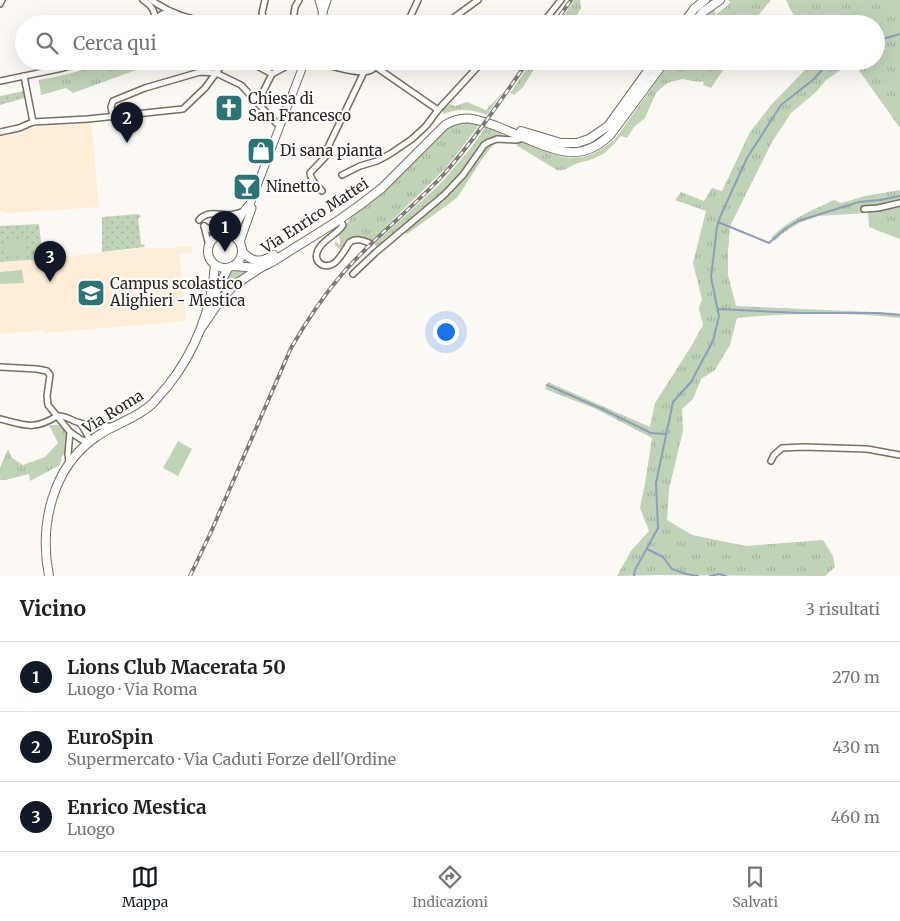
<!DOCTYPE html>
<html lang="it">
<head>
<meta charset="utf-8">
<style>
  body { margin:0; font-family:Merriweather,serif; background:#f6f6f6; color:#222 }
  .you { position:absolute; left:445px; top:331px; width:18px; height:18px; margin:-12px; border:4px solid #fff; border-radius:50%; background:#1a73e8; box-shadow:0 0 0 8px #1a73e833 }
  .badge { display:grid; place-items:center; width:32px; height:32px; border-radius:50%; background:#111827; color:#fff; font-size:16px; font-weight:700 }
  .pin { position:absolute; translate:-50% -41px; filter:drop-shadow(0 1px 2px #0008) }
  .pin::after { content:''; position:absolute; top:26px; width:18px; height:15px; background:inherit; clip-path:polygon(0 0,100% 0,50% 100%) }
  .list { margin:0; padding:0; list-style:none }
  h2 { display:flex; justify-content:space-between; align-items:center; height:65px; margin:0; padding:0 20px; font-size:21px }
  h2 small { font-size:16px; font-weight:400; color:#767676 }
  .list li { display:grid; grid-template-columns:32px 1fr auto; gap:15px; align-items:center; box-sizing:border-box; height:70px; padding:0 20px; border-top:1px solid #e0e0e0 }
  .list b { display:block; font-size:19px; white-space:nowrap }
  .list p { margin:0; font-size:16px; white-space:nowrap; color:#767676 }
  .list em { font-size:16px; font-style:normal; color:#767676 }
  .icon { flex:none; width:28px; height:28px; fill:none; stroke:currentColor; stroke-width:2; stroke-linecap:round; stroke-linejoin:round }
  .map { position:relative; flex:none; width:900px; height:576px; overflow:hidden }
  .search { position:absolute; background:#fff; box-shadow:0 5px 20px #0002; left:15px; right:15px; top:15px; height:55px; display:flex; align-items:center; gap:12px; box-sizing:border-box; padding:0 18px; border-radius:28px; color:#767676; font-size:19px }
  .sheet { height:275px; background:#fff }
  nav { display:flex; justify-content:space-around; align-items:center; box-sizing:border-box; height:70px; border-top:1px solid #e0e0e0; background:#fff; font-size:14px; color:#767676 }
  nav a { display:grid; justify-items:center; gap:2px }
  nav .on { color:#111827 }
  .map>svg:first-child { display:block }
  .built { fill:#ffedd7 }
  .grass { fill:url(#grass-tufts) }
  .garden { fill:url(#garden-dots) }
  .pitch { fill:#c0d3b7 }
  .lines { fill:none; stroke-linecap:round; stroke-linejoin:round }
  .stream { stroke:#8d9ebd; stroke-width:2 }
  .minor-casing { stroke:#7d6e5c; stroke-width:8 }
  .secondary-casing { stroke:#7d6e5c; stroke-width:9 }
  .primary-casing { stroke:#7d6e5c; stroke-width:10 }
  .minor { stroke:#fff; stroke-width:5 }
  .secondary { stroke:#fff; stroke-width:7 }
  .primary { stroke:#fff; stroke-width:8 }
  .rail-casing { stroke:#7e7a73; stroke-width:4 }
  .rail { stroke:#fff; stroke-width:2; stroke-dasharray:5.5; stroke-linecap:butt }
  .labels { text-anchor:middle; stroke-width:4; stroke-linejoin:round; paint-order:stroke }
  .poi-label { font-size:15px; fill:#2b251d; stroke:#fff; text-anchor:start }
  .street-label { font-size:15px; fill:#2b251d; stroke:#fff }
</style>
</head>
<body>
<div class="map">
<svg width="900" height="576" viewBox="0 0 900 576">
  <defs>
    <pattern id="grass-tufts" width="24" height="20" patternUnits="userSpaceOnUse" patternTransform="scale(1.25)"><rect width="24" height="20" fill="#c0d3b7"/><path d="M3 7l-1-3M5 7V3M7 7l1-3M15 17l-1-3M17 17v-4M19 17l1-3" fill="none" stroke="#a5b59d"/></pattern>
    <pattern id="garden-dots" width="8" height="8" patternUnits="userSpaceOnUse" patternTransform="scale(1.25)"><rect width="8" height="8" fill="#c0d3b7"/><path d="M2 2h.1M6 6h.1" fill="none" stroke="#a5b59d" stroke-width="1.8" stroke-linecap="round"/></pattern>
  </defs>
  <rect width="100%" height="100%" fill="#fcf9f5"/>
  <g class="built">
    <path d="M91,123L99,207L7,213L0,211V136L23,134V129Z"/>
    <path d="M191,246L192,253L179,254L186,321L45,333V330L0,334V262L43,259L143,248H169Z"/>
  </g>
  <g class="grass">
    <path d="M574,0H580L581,8L577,15L568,24H558Z"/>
    <path d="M728,0H771L751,24H699L707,14L714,9L716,15L731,2Z"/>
    <path d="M786,0H900V128L853,62L826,80L816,92L791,113L772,142L730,226L728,252V275L736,306L896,313L900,314V318C846,312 791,313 737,318L730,345L715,370L701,379L693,399L682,409L683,431L669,489L667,520L692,535L746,546L823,540L833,556L835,567L825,576L656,575L617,576L631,551L649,531L640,508L645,483L652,438L596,409L545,389L548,382L650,427L655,403L692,345L703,325L699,309L702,299L693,263L706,211L675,200L681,192L704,201L712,188L722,191L750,132L772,104L805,70V61H876V24H798Z"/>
    <path d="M105,61H166L147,66L73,93L66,88L41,95L39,80C62,76 84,71 105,61Z"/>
    <path d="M532,61H539L523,87L514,95L510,93Z"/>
    <path d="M671,61H729L711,88L703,85L704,82L693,81L682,79L667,83L656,93L645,118L634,127L627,138L621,136C614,144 607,153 597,157C591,160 585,161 578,163C570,166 566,171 557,170L516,145L524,140C561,159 579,169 615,139Z"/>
    <path d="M503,92L487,115C471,109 459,108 443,114V110L450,104L455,106L467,102L486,110Z"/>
    <path d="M463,121L480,124L445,169L371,241L362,237L349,238L340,250L335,245V241L340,245V238L338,237L352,216L367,206L383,191L447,126Z"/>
    <path d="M486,126L504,133L499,137L489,140L461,174L442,194L380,247L377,248L374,244L440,184L474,144Z"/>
    <path d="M496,142L484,156L457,198L407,234L403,232L464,176L483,149L488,145Z"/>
    <path d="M900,190V239L869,227L868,213L818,216L799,223L782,234L775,241L771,238C789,219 811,211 834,200L841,203L865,196Z"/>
    <path d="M234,271L249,272L219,297L218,296L227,275Z"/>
    <path d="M49,425H63L68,435L65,453L62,456L60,465L30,481L29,474L5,480H0V468L8,449L12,458L23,465L45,457L58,443Z"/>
  </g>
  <g class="garden">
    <path d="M24,91L25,98L0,105V96Z"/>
    <path d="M138,214L141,216V217L138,218L141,244L145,245L144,247L102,252V217Z"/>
    <path d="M39,224L43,259L0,262V226Z"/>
  </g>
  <g class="pitch">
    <path d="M25,241L26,254L4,256L3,243Z"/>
    <path d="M22,270L24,283L0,284V272Z"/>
    <path d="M178,441L192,449L178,476L163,468Z"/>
  </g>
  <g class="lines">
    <g class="stream">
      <path d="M876,41L900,34"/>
      <path d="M718,222L769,243L785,229L798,221L859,202L880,200L900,196"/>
      <path d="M718,309L800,313H878L900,315"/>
      <path d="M547,385L600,408L651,433L666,434"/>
      <path d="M647,549L663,557L672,569L686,574L698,576"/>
      <path d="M634,576L635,570L658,528L656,483L673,402L691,382L713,341L719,316L711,277L717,227L720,217L747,158L781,105L814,79L830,61"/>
      <path d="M710,576L719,574L726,576"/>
    </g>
    <defs>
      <g id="minor">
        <path d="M143,0C152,6 157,12 154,24"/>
        <path d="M151,0C167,11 186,19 206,21C215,21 224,21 233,24"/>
        <path d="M0,4L2,0"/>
        <path d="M155,19L162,14L172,12"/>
        <path d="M155,19L168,24"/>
        <path d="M264,19L262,13L265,0"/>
        <path d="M293,21L295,7L299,0"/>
        <path d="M185,24L199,21"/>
        <path d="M257,24L264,19L293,21L311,24"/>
        <path d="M407,24L418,0"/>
        <path d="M445,24L478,0"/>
        <path d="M542,24L561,0"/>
        <path d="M248,61L272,74L261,96L255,101"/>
        <path d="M315,61C327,65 358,75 369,71C374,69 378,65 381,61"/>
        <path d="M376,67L438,110"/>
        <path d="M272,74L285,67L286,61"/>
        <path d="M24,76L33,122"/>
        <path d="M0,81L63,68L86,61"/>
        <path d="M113,117L111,107L113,101L145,88L200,72L216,73L241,85L276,123L280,125"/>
        <path d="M0,132L19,128L33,122L88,119L183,109L205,88L225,61"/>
        <path d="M342,175L360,166L377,161L390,154L412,139L426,126L438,110L483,61"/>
        <path d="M322,191C318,186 310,180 310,173L327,155L328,147L364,72"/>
        <path d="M864,209L878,208L900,203"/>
        <path d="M199,220C206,211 217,214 227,215C233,215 239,213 244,211"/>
        <path d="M340,220L343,225C337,235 323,239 318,250C313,261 322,269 333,264C340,260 345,249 350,242C356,238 362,240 369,243"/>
        <path d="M204,226L209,246"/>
        <path d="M204,226L219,235"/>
        <path d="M353,274L375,253L444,195L463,175L484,145L489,142L497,139L516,140L520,139L522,136"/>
        <path d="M0,367L37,369L47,371L50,375L47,396L48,405L70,432L82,440L89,442L88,436L81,424"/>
        <path d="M57,416C67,415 71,421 80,423C90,426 101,427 112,426"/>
        <path d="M0,419C25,425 33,431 57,416"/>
        <path d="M771,461L774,455L782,448L803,447L867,449L900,455"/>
        <path d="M69,462L68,454L70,432"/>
      </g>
      <g id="secondary">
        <path d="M319,0L323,14"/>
        <path d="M319,24L327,0"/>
        <path d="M229,235C238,226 242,209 250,204L305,61"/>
        <path d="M240,242L252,208L250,204"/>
      </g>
      <g id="primary">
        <path d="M683,24L694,9L705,0"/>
        <path d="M693,24L703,12L720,0"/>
        <path d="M521,131L561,143H577L589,139L595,135L608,126L655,61"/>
        <circle cx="225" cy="251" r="17"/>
        <path d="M242,251C252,263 261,263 274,255"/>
        <path d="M233,266L260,268"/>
        <path d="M215,294L228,268"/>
        <path d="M202,327L219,302L233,286L260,268L272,262L336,222L360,205L382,188L445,125C464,114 477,119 496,126C508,131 520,136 532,141C563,154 584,160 610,135L665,61"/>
        <path d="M49,576C39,526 52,467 96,437C114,424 136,419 152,404C157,399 162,392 167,387C195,352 212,309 215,265"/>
      </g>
    </defs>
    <use href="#minor" class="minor-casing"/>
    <use href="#secondary" class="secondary-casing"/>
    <use href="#primary" class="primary-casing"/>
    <use href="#minor" class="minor"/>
    <use href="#secondary" class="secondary"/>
    <use href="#primary" class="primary"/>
    <defs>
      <g id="rail">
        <path d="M554,24L571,0"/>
        <path d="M190,576L211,532L291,348C306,322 323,296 343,273C374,237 412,209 444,174C475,139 501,100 528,61"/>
      </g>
    </defs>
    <use href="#rail" class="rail-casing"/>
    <use href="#rail" class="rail"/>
  </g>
  <defs>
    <symbol id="church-square" viewBox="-11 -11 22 22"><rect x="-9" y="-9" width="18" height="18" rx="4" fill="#2a7476" stroke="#fff"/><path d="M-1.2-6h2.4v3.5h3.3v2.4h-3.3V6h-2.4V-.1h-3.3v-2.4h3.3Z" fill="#fff"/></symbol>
    <symbol id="shop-square" viewBox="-11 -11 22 22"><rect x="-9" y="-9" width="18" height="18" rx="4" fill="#2a7476" stroke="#fff"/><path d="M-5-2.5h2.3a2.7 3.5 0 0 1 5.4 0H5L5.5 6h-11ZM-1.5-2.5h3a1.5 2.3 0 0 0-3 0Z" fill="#fff"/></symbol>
    <symbol id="bar-square" viewBox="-11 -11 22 22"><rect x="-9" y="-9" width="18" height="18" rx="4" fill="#2a7476" stroke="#fff"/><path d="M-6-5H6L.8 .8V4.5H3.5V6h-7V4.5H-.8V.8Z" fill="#fff"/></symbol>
    <symbol id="school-square" viewBox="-11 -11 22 22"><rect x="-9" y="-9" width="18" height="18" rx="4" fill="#2a7476" stroke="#fff"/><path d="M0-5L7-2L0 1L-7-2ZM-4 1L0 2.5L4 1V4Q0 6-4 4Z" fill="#fff"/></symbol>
  </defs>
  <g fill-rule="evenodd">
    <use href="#church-square" x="213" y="92" width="32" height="32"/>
    <use href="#shop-square" x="245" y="135" width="32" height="32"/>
    <use href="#bar-square" x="231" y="171" width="32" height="32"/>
    <use href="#school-square" x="75" y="277" width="32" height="32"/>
  </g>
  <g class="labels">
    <g class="poi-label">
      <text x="248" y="104">Chiesa di<tspan x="248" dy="17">San Francesco</tspan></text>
      <text x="280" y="156">Di sana pianta</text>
      <text x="266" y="192">Ninetto</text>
      <text x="110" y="289">Campus scolastico<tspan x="110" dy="17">Alighieri - Mestica</tspan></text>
    </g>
    <g class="street-label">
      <text transform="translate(315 216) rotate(-33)" y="5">Via Enrico Mattei</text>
      <text transform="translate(113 412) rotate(-32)" y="5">Via Roma</text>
    </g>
  </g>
</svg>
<div class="you"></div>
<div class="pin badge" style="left:225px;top:252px">1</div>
<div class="pin badge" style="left:127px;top:143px">2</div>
<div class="pin badge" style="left:50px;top:282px">3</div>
<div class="search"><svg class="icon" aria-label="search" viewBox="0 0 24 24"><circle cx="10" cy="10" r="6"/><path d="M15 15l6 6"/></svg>Cerca qui</div>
</div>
<section class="sheet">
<h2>Vicino<small>3 risultati</small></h2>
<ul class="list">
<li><span class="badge">1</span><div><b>Lions Club Macerata 50</b><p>Luogo · Via Roma</p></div><em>270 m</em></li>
<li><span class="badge">2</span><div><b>EuroSpin</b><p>Supermercato · Via Caduti Forze dell'Ordine</p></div><em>430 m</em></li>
<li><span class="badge">3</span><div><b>Enrico Mestica</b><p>Luogo</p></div><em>460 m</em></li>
</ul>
</section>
<nav>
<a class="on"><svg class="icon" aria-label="map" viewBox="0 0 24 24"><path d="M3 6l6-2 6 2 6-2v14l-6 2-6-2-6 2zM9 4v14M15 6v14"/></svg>Mappa</a>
<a><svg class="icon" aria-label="directions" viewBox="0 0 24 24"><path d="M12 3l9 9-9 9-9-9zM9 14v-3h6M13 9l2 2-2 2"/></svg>Indicazioni</a>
<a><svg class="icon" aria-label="saved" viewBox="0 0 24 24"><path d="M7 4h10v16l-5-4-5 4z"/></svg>Salvati</a>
</nav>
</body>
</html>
